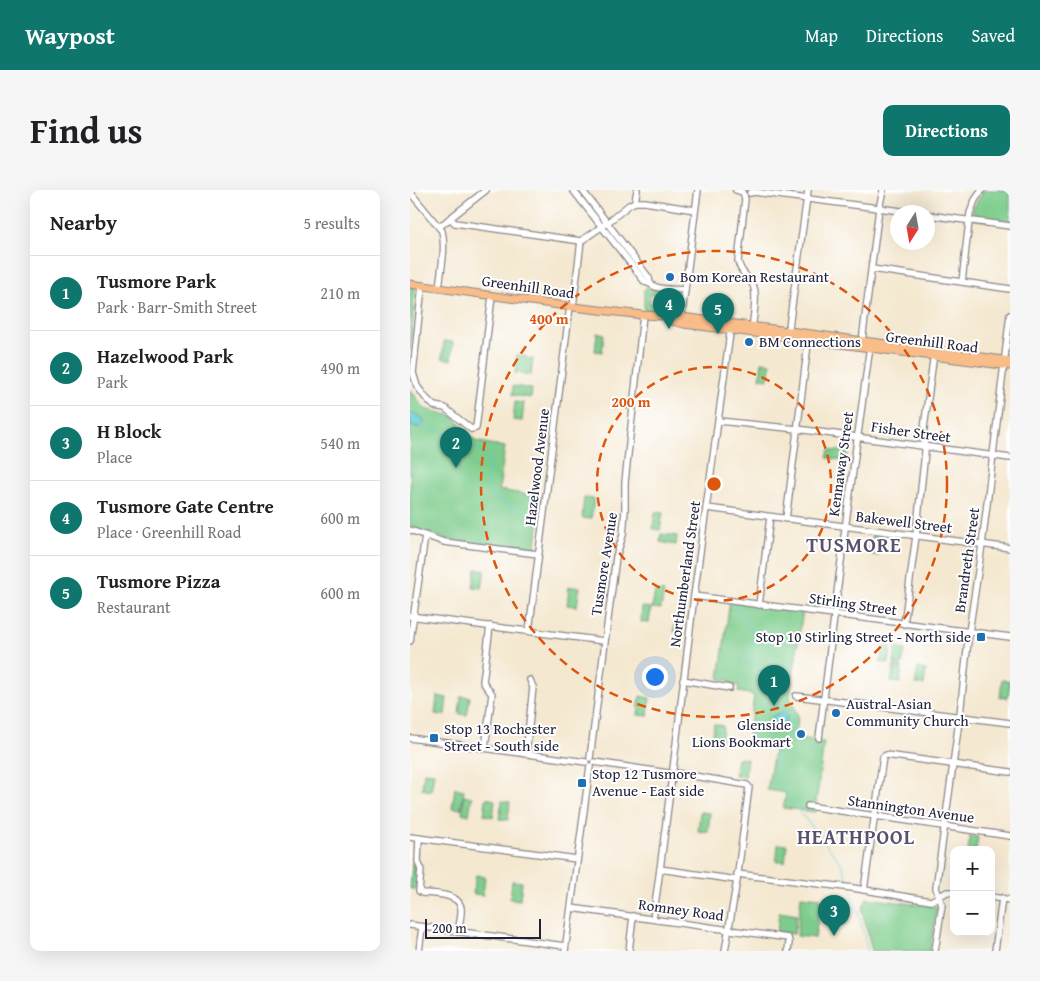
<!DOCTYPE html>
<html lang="en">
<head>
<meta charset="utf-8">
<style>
  body { margin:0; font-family:"Gentium Book Plus",serif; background:#f6f6f6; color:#202124 }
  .controls { position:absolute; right:15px; bottom:15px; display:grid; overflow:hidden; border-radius:10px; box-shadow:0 5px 20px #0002 }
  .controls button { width:45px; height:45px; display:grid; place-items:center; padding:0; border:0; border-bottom:1px solid #e0e0e0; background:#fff; color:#202124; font:25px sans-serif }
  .compass { position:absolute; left:480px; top:15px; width:45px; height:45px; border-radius:50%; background:#fff; box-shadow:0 5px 20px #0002; rotate:191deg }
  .scale { position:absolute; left:15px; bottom:12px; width:116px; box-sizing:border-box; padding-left:5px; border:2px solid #22223b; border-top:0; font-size:14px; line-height:18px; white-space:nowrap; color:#22223b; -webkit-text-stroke:4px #fff; paint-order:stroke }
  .you { position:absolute; left:244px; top:486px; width:18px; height:18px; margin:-12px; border:4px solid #fff; border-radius:50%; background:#1a73e8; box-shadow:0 0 0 8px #1a73e833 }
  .badge { display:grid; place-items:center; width:32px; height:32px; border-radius:50%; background:#0f766e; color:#fff; font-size:16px; font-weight:700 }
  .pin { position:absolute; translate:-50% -41px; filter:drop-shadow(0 1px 2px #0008) }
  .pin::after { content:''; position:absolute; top:26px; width:18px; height:15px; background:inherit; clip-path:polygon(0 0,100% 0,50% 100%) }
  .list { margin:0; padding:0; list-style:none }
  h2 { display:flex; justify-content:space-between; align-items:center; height:65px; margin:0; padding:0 20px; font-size:21px }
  h2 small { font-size:16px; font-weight:400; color:#757577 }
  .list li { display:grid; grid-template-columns:32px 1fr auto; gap:15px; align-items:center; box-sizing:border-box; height:75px; padding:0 20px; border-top:1px solid #e0e0e0 }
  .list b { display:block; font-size:19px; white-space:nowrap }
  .list p { margin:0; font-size:16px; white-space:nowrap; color:#757577 }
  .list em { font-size:16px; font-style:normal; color:#757577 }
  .map { position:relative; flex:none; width:600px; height:761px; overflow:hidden; border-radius:10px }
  header { display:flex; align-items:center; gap:30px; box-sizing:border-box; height:70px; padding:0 25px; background:#0f766e; color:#fff }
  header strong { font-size:24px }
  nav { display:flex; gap:28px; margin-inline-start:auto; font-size:18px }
  .intro { display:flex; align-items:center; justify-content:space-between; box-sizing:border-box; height:120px; padding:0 30px }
  h1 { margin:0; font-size:35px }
  .button { padding:12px 22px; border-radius:10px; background:#0f766e; color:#fff; font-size:18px; font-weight:700 }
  main { display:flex; gap:30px; padding:0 30px }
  aside { flex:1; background:#fff; border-radius:10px; box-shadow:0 5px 20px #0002 }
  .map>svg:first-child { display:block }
  .green { fill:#7dcc8b; stroke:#507763 }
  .water { fill:#5cc9d3; stroke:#3f7687 }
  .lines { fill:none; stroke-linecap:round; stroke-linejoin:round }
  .stream { stroke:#5cc9d3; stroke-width:1 }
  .minor-casing { stroke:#8b8586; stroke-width:8 }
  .major-casing { stroke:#8b8586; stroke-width:9 }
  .minor { stroke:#fff; stroke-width:5.5 }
  .major { stroke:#f8bd89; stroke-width:7 }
  .ring { fill:none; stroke:#de560e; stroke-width:2.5; stroke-dasharray:9 6 }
  .poi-dot { fill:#1f6fb2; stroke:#fff; stroke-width:2 }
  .labels { text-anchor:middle; stroke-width:4; stroke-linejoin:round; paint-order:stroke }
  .poi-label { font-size:15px; fill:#22223b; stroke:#fff; text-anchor:start }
  .street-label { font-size:15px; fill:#22223b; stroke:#fff }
  .district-label { font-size:20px; font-weight:bold; letter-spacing:1px; fill:#59516f; stroke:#fff }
  .centre { fill:#de560e; stroke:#fff; stroke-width:2.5 }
  .ring-label { font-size:15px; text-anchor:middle; font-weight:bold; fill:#de560e; stroke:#fff; stroke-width:4; stroke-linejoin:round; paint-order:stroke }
</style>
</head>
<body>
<header>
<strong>Waypost</strong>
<nav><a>Map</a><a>Directions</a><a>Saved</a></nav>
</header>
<div class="intro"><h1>Find us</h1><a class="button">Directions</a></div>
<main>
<aside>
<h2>Nearby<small>5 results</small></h2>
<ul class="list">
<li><span class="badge">1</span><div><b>Tusmore Park</b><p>Park · Barr-Smith Street</p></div><em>210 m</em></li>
<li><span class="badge">2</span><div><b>Hazelwood Park</b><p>Park</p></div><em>490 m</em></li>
<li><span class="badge">3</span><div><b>H Block</b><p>Place</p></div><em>540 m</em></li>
<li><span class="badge">4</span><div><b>Tusmore Gate Centre</b><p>Place · Greenhill Road</p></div><em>600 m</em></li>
<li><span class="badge">5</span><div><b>Tusmore Pizza</b><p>Restaurant</p></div><em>600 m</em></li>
</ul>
</aside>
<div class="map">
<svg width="600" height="761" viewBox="0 0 600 761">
  <rect width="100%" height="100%" fill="#fff"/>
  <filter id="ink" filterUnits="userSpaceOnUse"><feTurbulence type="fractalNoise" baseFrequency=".02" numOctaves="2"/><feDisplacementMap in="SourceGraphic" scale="10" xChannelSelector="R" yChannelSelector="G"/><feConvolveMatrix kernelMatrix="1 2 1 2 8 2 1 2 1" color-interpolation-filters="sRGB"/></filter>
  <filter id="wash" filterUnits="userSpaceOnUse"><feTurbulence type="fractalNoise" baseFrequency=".0096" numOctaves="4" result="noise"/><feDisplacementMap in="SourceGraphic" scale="20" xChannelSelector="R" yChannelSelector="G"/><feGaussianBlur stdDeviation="1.12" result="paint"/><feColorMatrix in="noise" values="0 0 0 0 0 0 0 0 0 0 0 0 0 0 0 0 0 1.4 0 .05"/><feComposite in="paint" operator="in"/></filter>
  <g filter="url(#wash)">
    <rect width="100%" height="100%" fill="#f4e8d0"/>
    <g class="green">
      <path d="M574,0H600V34L562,29L563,18Z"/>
      <path d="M0,97L6,98L0,160Z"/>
      <path d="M238,97L243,100L252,101V105L240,104L239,113L263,115L265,107L257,106V101L268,103L270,106L268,121L263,124L234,120V100Z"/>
      <path d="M187,143L194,144L192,162L185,161Z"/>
      <path d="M34,151L43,152L41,170L32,168Z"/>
      <path d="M107,165L116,166V168L123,169L121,185L105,183Z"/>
      <path d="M352,172L361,173L358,189L350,188Z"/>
      <path d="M103,196L122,199L121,208L102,205Z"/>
      <path d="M0,199L15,219L43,226L65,251L95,257L89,300L132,307L125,361L36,349L0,337Z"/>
      <path d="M105,212L114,213L112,231L103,230Z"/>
      <path d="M419,260L438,262L437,271L417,268Z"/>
      <path d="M174,308L184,309L181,329L172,328Z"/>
      <path d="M245,322L253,323L250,340L243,339Z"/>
      <path d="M251,344L267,346L266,355L250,352Z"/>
      <path d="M462,346L471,347L468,366L459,364Z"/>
      <path d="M66,379L75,380L72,398L63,397Z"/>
      <path d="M159,397H170L167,416L157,415Z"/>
      <path d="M245,401L254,402L251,419L242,418Z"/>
      <path d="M320,410L393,420L380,507L388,526L386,547L414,552L405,622L373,618L376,603L357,600L365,555L338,550L344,505L328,502L329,496L320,495V491L309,489Z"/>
      <path d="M232,417L241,418L239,433L231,432Z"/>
      <path d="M266,425L275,426L272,443L264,441Z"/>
      <path d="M473,456L481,457L479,473L470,472Z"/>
      <path d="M486,458L495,460L492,475L484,474Z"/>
      <path d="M484,476L492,477L490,493L481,492Z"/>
      <path d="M508,478L516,480L514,495L505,494Z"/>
      <path d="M592,490L600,491L598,508L590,507Z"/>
      <path d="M27,506L37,508L35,525L25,524Z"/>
      <path d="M51,506L60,507L57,525L49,524Z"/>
      <path d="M230,506L240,508L238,526L228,525Z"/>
      <path d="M304,534L313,536L311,553L302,552Z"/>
      <path d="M327,568L337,569L335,587L325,585Z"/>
      <path d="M14,582L24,583L21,601L12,599Z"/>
      <path d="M45,598L54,600L51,619L42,618Z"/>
      <path d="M54,606L62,607L59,625L52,623Z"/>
      <path d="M76,608L85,610L83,627L74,625Z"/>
      <path d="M92,611L100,612L98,630L89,629Z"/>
      <path d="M290,622L300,623L298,642L288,641Z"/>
      <path d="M560,646L568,647L566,660H558Z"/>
      <path d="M368,654L377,655L375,672L366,671Z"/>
      <path d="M2,673L7,674C11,682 9,692 5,699H0Z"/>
      <path d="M66,685L75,687L73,705L63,704Z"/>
      <path d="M102,691L112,692L110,710L100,709Z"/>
      <path d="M391,706L411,708L405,748L387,746Z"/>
      <path d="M457,708L527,717L520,761H462L452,720Z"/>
      <path d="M421,710L440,712L438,732L418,729Z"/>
      <path d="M369,722L387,725L384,744L367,742Z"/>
    </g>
    <g class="water">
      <path d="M1,223L9,225L15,231L10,237L0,236Z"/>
      <path d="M374,522L377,527L376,533C370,536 364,534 360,529L364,525Z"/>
    </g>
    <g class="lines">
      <g class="stream">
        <path d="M10,235L52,248L80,269L77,292L81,306L105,318L120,324"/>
        <path d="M325,416L345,443C345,455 331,460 337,473L352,478L358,487L368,495L364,503L356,510V513L358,518L371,517L382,521L383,532L381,542L376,553L367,562L365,591L378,602L386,617L431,673L440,696"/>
        <path d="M441,700L447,718L458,761"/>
      </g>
    </g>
  </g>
  <g filter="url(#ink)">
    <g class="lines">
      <defs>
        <g id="minor">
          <path d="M163,0L235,92C240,93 241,95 246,97C254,100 266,99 275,100"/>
          <path d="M172,0L239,88L240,93"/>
          <path d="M326,0L332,2"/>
          <path d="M0,2L32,41C36,59 31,79 29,98"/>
          <path d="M340,3L344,2L499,22"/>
          <path d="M334,5L335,9L328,71C331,85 338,85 343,95C348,105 343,128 342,140"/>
          <path d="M225,12L227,0"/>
          <path d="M518,25L600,36"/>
          <path d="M40,28L45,33L171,51"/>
          <path d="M29,37L76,0"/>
          <path d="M462,79L600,99"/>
          <path d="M552,92L560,23L565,10L572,0"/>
          <path d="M12,96L3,183L7,196L15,207L24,216L35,218L61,239L66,238L82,106"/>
          <path d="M163,117L171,51L197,33L219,15L225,12H235L285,20"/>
          <path d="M271,131L288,0"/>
          <path d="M378,144L398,0"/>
          <path d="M452,151L469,19L473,0"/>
          <path d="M309,231L387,239L600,268"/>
          <path d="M297,318L600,358"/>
          <path d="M376,329L399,146"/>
          <path d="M0,340L34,352L128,364"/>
          <path d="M284,406L600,447"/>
          <path d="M349,415L360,327"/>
          <path d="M0,426L194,451"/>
          <path d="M494,434L506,346L515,262V257L513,246L524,163"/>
          <path d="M119,441L160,116"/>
          <path d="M0,451L15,346"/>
          <path d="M273,490L319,498"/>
          <path d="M386,506L600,533"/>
          <path d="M0,548L176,572"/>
          <path d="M409,548L435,339L460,156"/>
          <path d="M75,558L82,504L73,492L80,436"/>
          <path d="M116,564L123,497L120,490"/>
          <path d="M180,568L206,367L213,345L215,320V292L233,125"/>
          <path d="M184,572L258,583"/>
          <path d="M263,579L284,406L321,136"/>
          <path d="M266,583L337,595L339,597L327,690L315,761"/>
          <path d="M398,616L600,646"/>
          <path d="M0,647L167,669"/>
          <path d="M9,648L8,671L11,680L9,701L12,703C23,704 49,703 51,718C52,724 49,735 48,742"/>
          <path d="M250,679L327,690"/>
          <path d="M327,684L443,698L521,711L537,702H544"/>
          <path d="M454,700L473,567L476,565L600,582"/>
          <path d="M581,707L600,710"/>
          <path d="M161,718L378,748L379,752L378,761"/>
          <path d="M243,729L250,679L262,586"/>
          <path d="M0,735L155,756"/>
          <path d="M9,761L12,737"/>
          <path d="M155,761L180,576"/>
          <path d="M219,761L223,726"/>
          <path d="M525,761L532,715L526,698L550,524L559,442L572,355L600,125"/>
          <path d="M585,761L592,708"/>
        </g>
        <g id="major">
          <path d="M0,94L163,117L233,125L272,127L379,141L461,152L524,160L600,171"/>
          <path d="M258,130L274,134L600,176"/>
        </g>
      </defs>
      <use href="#minor" class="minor-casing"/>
      <use href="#major" class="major-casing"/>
      <use href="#minor" class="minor"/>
      <use href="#major" class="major"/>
    </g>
  </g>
  <g class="ring">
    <circle cx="304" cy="294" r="117"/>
    <circle cx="304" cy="294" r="233"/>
  </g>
  <g class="poi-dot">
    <circle cx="260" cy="87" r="5"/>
    <circle cx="339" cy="152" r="5"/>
    <rect x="566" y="442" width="10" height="10" rx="2.5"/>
    <circle cx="426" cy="523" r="5"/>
    <circle cx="391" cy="544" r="5"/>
    <rect x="19" y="543" width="10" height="10" rx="2.5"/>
    <rect x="167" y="588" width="10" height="10" rx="2.5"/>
  </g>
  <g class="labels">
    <g class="poi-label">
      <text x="270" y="92">Bom Korean Restaurant</text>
      <text x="349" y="157">BM Connections</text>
      <text x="561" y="452" text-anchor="end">Stop 10 Stirling Street - North side</text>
      <text x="436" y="519">Austral-Asian<tspan x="436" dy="17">Community Church</tspan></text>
      <text x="381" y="540" text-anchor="end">Glenside<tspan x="381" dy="17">Lions Bookmart</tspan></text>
      <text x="34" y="544">Stop 13 Rochester<tspan x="34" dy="17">Street - South side</tspan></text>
      <text x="182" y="589">Stop 12 Tusmore<tspan x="182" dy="17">Avenue - East side</tspan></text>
    </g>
    <g class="street-label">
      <text transform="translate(118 97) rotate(8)" y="5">Greenhill Road</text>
      <text transform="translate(522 152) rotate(7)" y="5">Greenhill Road</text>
      <text transform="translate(501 242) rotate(8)" y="5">Fisher Street</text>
      <text transform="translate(431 274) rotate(-82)" y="5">Kennaway Street</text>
      <text transform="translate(127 277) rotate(-83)" y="5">Hazelwood Avenue</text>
      <text transform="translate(494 332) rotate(7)" y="5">Bakewell Street</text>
      <text transform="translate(557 370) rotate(-82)" y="5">Brandreth Street</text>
      <text transform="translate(194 374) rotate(-81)" y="5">Tusmore Avenue</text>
      <text transform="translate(275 384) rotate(-82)" y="5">Northumberland Street</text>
      <text transform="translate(443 414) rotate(8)" y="5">Stirling Street</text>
      <text transform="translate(501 619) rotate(8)" y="5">Stannington Avenue</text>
      <text transform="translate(271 720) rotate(8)" y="5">Romney Road</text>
    </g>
    <g class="district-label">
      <text x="444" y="362">TUSMORE</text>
      <text x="446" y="654">HEATHPOOL</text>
    </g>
  </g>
  <circle cx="304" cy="294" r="8" class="centre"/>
  <g class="ring-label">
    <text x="139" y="134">400 m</text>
    <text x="221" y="217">200 m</text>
  </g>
</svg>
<div class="controls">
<button>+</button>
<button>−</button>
</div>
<svg class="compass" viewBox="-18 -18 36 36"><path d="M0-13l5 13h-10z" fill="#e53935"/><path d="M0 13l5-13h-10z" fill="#757577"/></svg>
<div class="scale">200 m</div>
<div class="you"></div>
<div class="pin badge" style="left:364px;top:516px">1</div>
<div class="pin badge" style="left:46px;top:278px">2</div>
<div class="pin badge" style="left:424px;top:746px">3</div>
<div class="pin badge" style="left:259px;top:139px">4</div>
<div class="pin badge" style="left:308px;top:144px">5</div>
</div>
</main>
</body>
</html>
